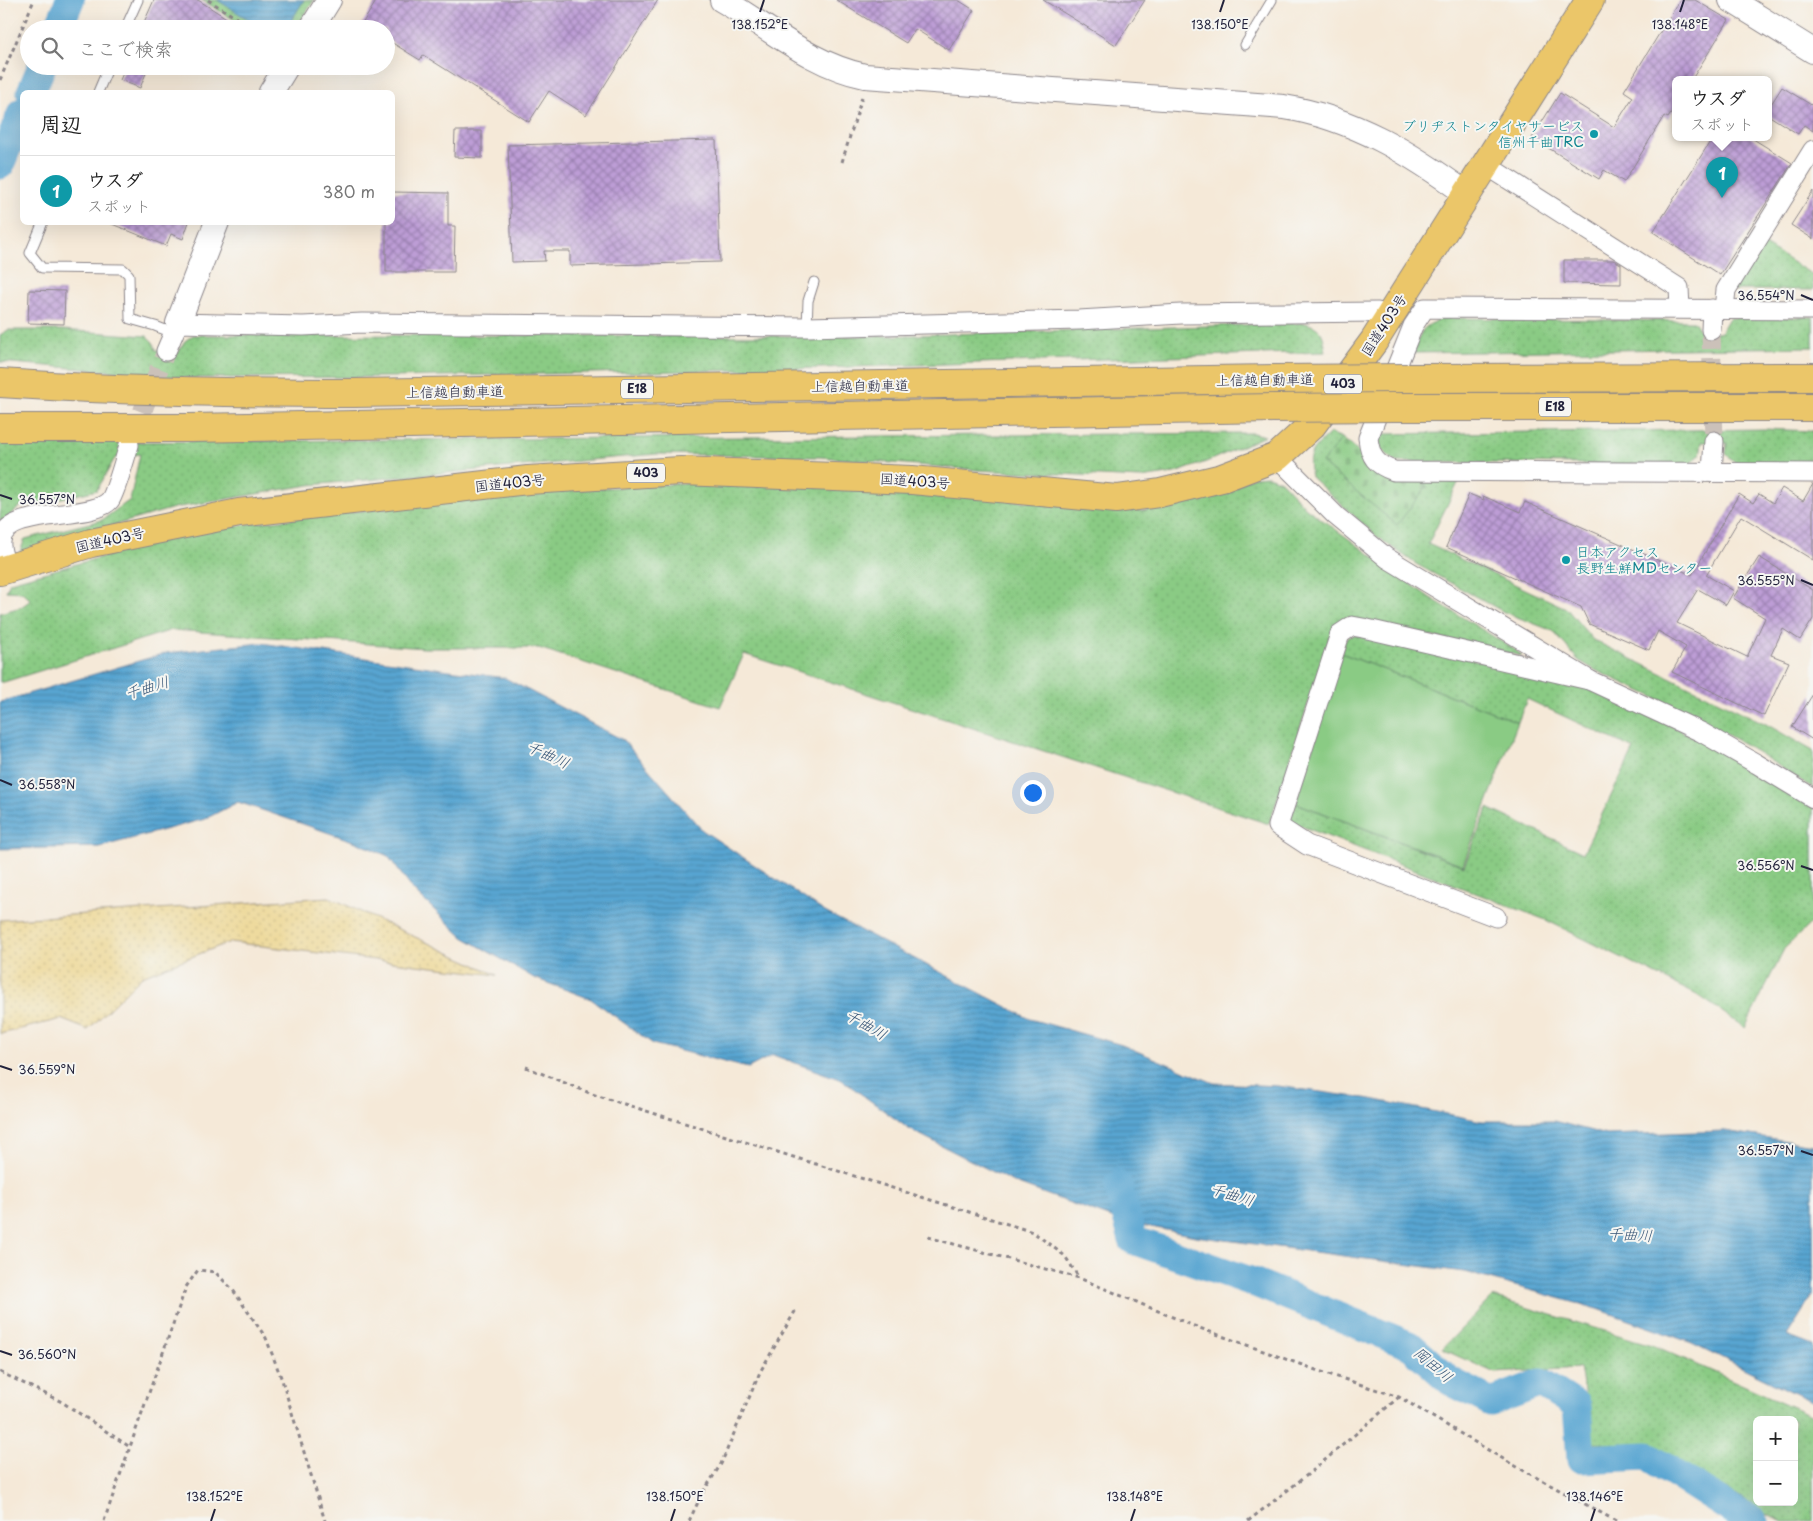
<!DOCTYPE html>
<html lang="ja">
<head>
<meta charset="utf-8">
<style>
  body { margin:0; font-family:"Playpen Sans","Klee One",sans-serif; background:#f6f6f6; color:#222 }
  .controls { position:absolute; right:15px; bottom:15px; display:grid; overflow:hidden; border-radius:8px; box-shadow:0 5px 20px #0002 }
  .controls button { width:45px; height:45px; display:grid; place-items:center; padding:0; border:0; border-bottom:1px solid #e0e0e0; background:#fff; color:#222; font:25px sans-serif }
  .you { position:absolute; left:1032px; top:792px; width:18px; height:18px; margin:-12px; border:4px solid #fff; border-radius:50%; background:#1a73e8; box-shadow:0 0 0 8px #1a73e833 }
  .badge { display:grid; place-items:center; width:32px; height:32px; border-radius:50%; background:#1a73e8; color:#fff; font-size:16px; font-weight:700 }
  .pin { position:absolute; translate:-50% -41px; filter:drop-shadow(0 1px 2px #0008) }
  .pin::after { content:''; position:absolute; top:26px; width:18px; height:15px; background:inherit; clip-path:polygon(0 0,100% 0,50% 100%) }
  .popup { position:absolute; left:1672px; top:76px; width:100px; height:65px; box-sizing:border-box; display:grid; place-content:center; border-radius:8px; background:#fff; filter:drop-shadow(0 1px 4px #0005); font-size:16px; white-space:nowrap; color:#767676 }
  .popup b { font-size:19px; color:#222 }
  .popup::after { content:''; position:absolute; left:50%; top:100%; margin-left:-10px; border:10px solid transparent; border-top-color:#fff }
  .list { margin:0; padding:0; list-style:none }
  h2 { display:flex; justify-content:space-between; align-items:center; height:65px; margin:0; padding:0 20px; font-size:21px }
  h2 small { font-size:16px; font-weight:400; color:#767676 }
  .list li { display:grid; grid-template-columns:32px 1fr auto; gap:15px; align-items:center; box-sizing:border-box; height:70px; padding:0 20px; border-top:1px solid #e0e0e0 }
  .list b { display:block; font-size:19px; white-space:nowrap }
  .list p { margin:0; font-size:16px; white-space:nowrap; color:#767676 }
  .list em { font-size:16px; font-style:normal; color:#767676 }
  .icon { flex:none; width:28px; height:28px; fill:none; stroke:currentColor; stroke-width:2; stroke-linecap:round; stroke-linejoin:round }
  .map { position:relative; flex:none; width:1813px; height:1521px; overflow:hidden }
  .search { position:absolute; background:#fff; box-shadow:0 5px 20px #0002; left:20px; top:20px; width:375px; height:55px; display:flex; align-items:center; gap:12px; box-sizing:border-box; padding:0 18px; border-radius:28px; color:#767676; font-size:19px }
  .panel { position:absolute; background:#fff; box-shadow:0 5px 20px #0002; left:20px; top:90px; width:375px; height:135px; border-radius:8px }
  .map>svg:first-child { display:block }
  .grass { fill:url(#grass-dots); stroke:#567660; fill-rule:evenodd }
  .sand { fill:url(#sand-dots); stroke:#887e6c }
  .cemetery { fill:url(#cemetery-stones); stroke:#567660 }
  .pitch { fill:#8acb84; stroke:#567660 }
  .water { fill:url(#water-rules); stroke:#3d6486 }
  .lines { fill:none; stroke-linecap:round; stroke-linejoin:round }
  .river { stroke:#58a5d1; stroke-width:29 }
  .building { fill:url(#building-cross-hatch) }
  .minor-tunnel { stroke:#cbc1b9; stroke-width:19; stroke-dasharray:19 9; stroke-linecap:butt }
  .service-casing { stroke:#8c868a; stroke-width:11 }
  .minor-casing { stroke:#8c868a; stroke-width:21 }
  .tertiary-casing { stroke:#8c868a; stroke-width:26 }
  .trunk-casing { stroke:#8c868a; stroke-width:30 }
  .motorway-casing { stroke:#8c868a; stroke-width:30 }
  .path { stroke:#8c868a; stroke-width:3; stroke-dasharray:4 4; stroke-linecap:butt }
  .service { stroke:#fff; stroke-width:9 }
  .minor { stroke:#fff; stroke-width:19 }
  .tertiary { stroke:#fff; stroke-width:24 }
  .trunk { stroke:#ebc669; stroke-width:28 }
  .motorway { stroke:#ebc669; stroke-width:28 }
  .motorway-bridge-casing { stroke:#8c868a; stroke-width:30; stroke-linecap:butt }
  .motorway-bridge { stroke:#ebc669; stroke-width:28 }
  .ticks { fill:none; stroke:#22223b; stroke-width:2 }
  .culture-dot { fill:#0f9aa8; stroke:#f6f6f2; stroke-width:2 }
  .labels { text-anchor:middle; stroke-width:4; stroke-linejoin:round; paint-order:stroke }
  .shield { fill:#f6f6f2; stroke:#626272; stroke-width:1 }
  .shield-label { font-size:12px; font-weight:bold; fill:#22223b }
  .culture-label { font-size:14px; fill:#0d838f; stroke:#f6f6f2; text-anchor:end }
  .street-label { font-size:14px; fill:#22223b; stroke:#f6f6f2 }
  .water-label { font-size:15px; font-style:italic; fill:#385677; stroke:#f6f6f2 }
  .ticks-label { font-size:12px; text-anchor:middle; fill:#22223b; stroke:#f6f6f2; stroke-width:4; stroke-linejoin:round; paint-order:stroke }
</style>
</head>
<body>
<div class="map">
<svg width="1813" height="1521" viewBox="0 0 1813 1521">
  <defs>
    <pattern id="grass-dots" width="8" height="8" patternUnits="userSpaceOnUse" patternTransform="scale(1.25)"><rect width="8" height="8" fill="#8acb84"/><path d="M2 2h.1M6 6h.1" fill="none" stroke="#77ae73" stroke-width="1.8" stroke-linecap="round"/></pattern>
    <pattern id="sand-dots" width="8" height="8" patternUnits="userSpaceOnUse" patternTransform="scale(1.25)"><rect width="8" height="8" fill="#eeda9e"/><path d="M2 2h.1M6 6h.1" fill="none" stroke="#ccbb89" stroke-width="1.8" stroke-linecap="round"/></pattern>
    <pattern id="cemetery-stones" width="16" height="16" patternUnits="userSpaceOnUse" patternTransform="scale(1.25)"><rect width="16" height="16" fill="#8acb84"/><path d="M2 7V4a2 2 0 0 1 4 0v3zM10 15v-3a2 2 0 0 1 4 0v3z" fill="#77ae73"/></pattern>
    <pattern id="water-rules" width="6" height="5" patternUnits="userSpaceOnUse" patternTransform="scale(1.25)"><rect width="6" height="5" fill="#58a5d1"/><path d="M0 2.5h6" fill="none" stroke="#4886ab"/></pattern>
    <pattern id="building-cross-hatch" width="8" height="8" patternUnits="userSpaceOnUse" patternTransform="scale(1.25)"><rect width="8" height="8" fill="#bd9dd6"/><path d="M0 0l8 8M0 8l8-8" fill="none" stroke="#9980af"/></pattern>
  </defs>
  <rect width="100%" height="100%" fill="#f6f6f2"/>
  <filter id="ink" filterUnits="userSpaceOnUse"><feTurbulence type="fractalNoise" baseFrequency=".02" numOctaves="2"/><feDisplacementMap in="SourceGraphic" scale="10" xChannelSelector="R" yChannelSelector="G"/><feConvolveMatrix kernelMatrix="1 2 1 2 8 2 1 2 1" color-interpolation-filters="sRGB"/></filter>
  <filter id="wash" filterUnits="userSpaceOnUse"><feTurbulence type="fractalNoise" baseFrequency=".0096" numOctaves="4" result="noise"/><feDisplacementMap in="SourceGraphic" scale="20" xChannelSelector="R" yChannelSelector="G"/><feGaussianBlur stdDeviation="1.12" result="paint"/><feColorMatrix in="noise" values="0 0 0 0 0 0 0 0 0 0 0 0 0 0 0 0 0 1.4 0 .05"/><feComposite in="paint" operator="in"/></filter>
  <g filter="url(#wash)">
    <rect width="100%" height="100%" fill="#f5e9d8"/>
    <g class="grass">
      <path d="M202,0H314L296,29H249Z"/>
      <path d="M1763,244L1813,275V290H1733Z"/>
      <path d="M1813,317V347L1414,353C1421,328 1422,326 1446,318L1694,321L1701,332L1720,333L1729,318Z"/>
      <path d="M1305,323C1323,328 1323,334 1326,352L789,369L391,377L190,378L0,362V335L8,330H62L147,336L153,342L156,350L178,353L185,341L193,335L885,336Z"/>
      <path d="M1764,429L1813,431V466L1737,464L1726,454L1727,443L1702,442L1700,455L1688,465L1396,462L1381,449L1378,434Z"/>
      <path d="M1253,433L1265,436L1206,462L1175,473L1141,478L977,470L821,457L657,454L309,485L174,508L20,552L25,539L102,520L130,500L140,454L115,458L97,490L44,502L21,506L0,524V443Z"/>
      <path d="M1330,433L1342,438L1323,463L1426,485L1417,478L1460,479L1428,544L1566,608L1593,640L1766,724L1813,751V788L1746,745L1680,709L1595,670L1578,660L1553,631L1504,612L1416,564L1376,536L1311,477C1306,451 1313,450 1330,433Z"/>
      <path d="M1268,476L1281,481L1306,508L1429,597L1517,651L1522,656L1356,620L1334,624L1269,824L744,654L720,707L539,648H425L172,630L4,682H0V613L21,607L31,600L22,592L6,591L10,582L172,538L247,524L516,493L710,482L877,489L1142,511L1172,505L1231,489L1253,477Z"/>
      <path d="M1354,635L1580,682L1686,733L1813,806V921L1784,949L1745,1028L1701,997L1546,920L1288,821L1296,803L1464,866L1488,808L1583,853L1634,749L1527,699L1518,722L1341,653L1346,638Z"/>
      <path d="M1492,1297L1655,1346L1813,1416V1521H1784L1764,1512L1655,1447L1593,1443L1580,1368L1495,1373L1442,1349ZM1757,1420H1794V1502H1757Z"/>
    </g>
    <path class="sand" d="M329,897L497,975L230,942L142,976L88,1030L61,1019L0,1034V920Z"/>
    <path class="cemetery" d="M1342,438L1364,456L1417,478L1427,486L1397,525L1322,463Z"/>
    <path class="pitch" d="M1341,653L1518,722L1463,865L1296,803Z"/>
    <g class="water">
      <path d="M217,0H304L286,29H264Z"/>
      <path d="M261,643L505,678L623,740L702,830L825,912L1030,1019L1122,1045L1214,1083L1277,1086L1371,1099L1482,1121H1554L1607,1135L1725,1131L1813,1145V1295L1787,1336L1813,1346V1402L1692,1343L1598,1309L1464,1272L1195,1236L1117,1220L1015,1183L909,1129L842,1080L773,1055L748,1068L653,1044L591,999L534,978L463,937L413,890L388,856L356,842L238,802L205,819L100,847L0,849V702L166,653Z"/>
    </g>
    <g class="lines">
      <g class="river">
        <path d="M58,29L70,0"/>
        <path d="M31,92L42,66"/>
        <path d="M0,165L22,112"/>
        <path d="M1118,1185L1133,1240L1253,1282L1411,1346L1450,1381L1491,1402L1541,1383L1577,1406L1581,1459L1647,1456L1737,1513L1755,1521"/>
      </g>
    </g>
    <g id="blocks">
      <g class="building">
        <path d="M154,0H198L244,29H141Z"/>
        <path d="M377,0H658L586,115L549,91L529,122L423,55L420,60L386,39V29H370L362,24Z"/>
        <path d="M836,0H958L974,10L949,50L915,29L906,43Z"/>
        <path d="M1043,0H1145L1116,45Z"/>
        <path d="M1680,0H1695L1729,20L1692,79H1676V106L1668,118L1664,116L1624,182L1604,170L1599,179L1532,138L1560,93L1614,127L1633,97L1624,91Z"/>
        <path d="M126,66H149L140,88L120,80Z"/>
        <path d="M1782,87L1813,106V131L1804,125L1798,134L1768,115V109Z"/>
        <path d="M455,131H482V158L454,157Z"/>
        <path d="M1713,137H1750L1792,163L1720,275L1653,232Z"/>
        <path d="M716,140L720,262L570,266V251H544L545,261L512,262L508,145Z"/>
        <path d="M1813,191V239L1791,225Z"/>
        <path d="M392,192L448,193V226H455L454,272H386V222H392Z"/>
        <path d="M107,222H189L183,239L171,234L166,246Z"/>
        <path d="M1564,260H1613L1621,264V284L1564,283Z"/>
        <path d="M29,290L65,291L64,324L28,323Z"/>
        <path d="M1813,484V560L1741,516L1706,575L1734,591L1726,605L1698,589L1677,623L1747,657L1765,618L1733,598L1759,557L1813,590V619L1800,640L1783,629L1771,655L1789,662L1764,716L1672,672L1686,647L1658,631L1649,650L1589,624L1581,607L1446,547L1469,494L1484,500L1483,496L1520,512L1525,502L1692,575L1739,494L1753,503L1759,494L1773,503L1782,488L1803,501Z"/>
        <path d="M1813,694V740L1792,727Z"/>
      </g>
    </g>
  </g>
  <g filter="url(#ink)">
    <use href="#blocks" fill-opacity="0" stroke="#8c868a" stroke-width="1"/>
    <g class="lines">
      <g class="minor-tunnel">
        <path d="M1711,330L1714,441"/>
        <path d="M132,438L166,351"/>
      </g>
      <defs>
        <g id="service">
          <path d="M125,29L138,0"/>
          <path d="M1245,45L1272,0"/>
          <path d="M98,92L109,66"/>
          <path d="M43,222L30,253L42,268L123,269L129,275L130,319L155,326L173,333"/>
          <path d="M807,327L808,301L814,282"/>
        </g>
        <g id="minor">
          <path d="M1486,165L1679,288L1680,308"/>
          <path d="M1724,309L1726,290L1813,150"/>
          <path d="M1813,310L1425,308L1413,326L1368,438C1370,457 1376,465 1394,471L1813,473"/>
          <path d="M1711,330L1712,309"/>
          <path d="M166,351L178,323L303,326L362,323L807,327L1079,320L1181,314L1378,312"/>
          <path d="M1277,457L1336,516L1387,558L1589,680L1701,732L1757,764L1813,798"/>
          <path d="M1712,472L1714,441"/>
          <path d="M7,569C5,561 0,550 1,542C1,507 94,521 110,500C115,494 126,455 129,445"/>
          <path d="M1496,917L1307,845L1278,826L1340,634L1352,626L1363,628L1589,680"/>
        </g>
        <g id="tertiary">
          <path d="M722,0C769,27 811,65 865,76L1284,107C1354,118 1412,154 1468,195"/>
          <path d="M1731,0L1813,51"/>
          <path d="M311,29L329,0"/>
          <path d="M271,92L287,66"/>
          <path d="M178,323L217,222"/>
        </g>
        <path id="trunk" d="M0,571L91,543L239,513L528,480L681,471L912,480L1117,499L1160,493L1222,478L1277,457L1312,425L1374,341L1590,0"/>
        <g id="motorway">
          <path d="M1407,378L1813,377"/>
          <path d="M0,383C118,391 236,393 354,393L1275,379"/>
          <path d="M1394,407H1813"/>
          <path d="M0,428H189L1273,408"/>
        </g>
      </defs>
      <use href="#service" class="service-casing"/>
      <use href="#minor" class="minor-casing"/>
      <use href="#tertiary" class="tertiary-casing"/>
      <use href="#trunk" class="trunk-casing"/>
      <use href="#motorway" class="motorway-casing"/>
      <g class="path">
        <path d="M208,0L254,29"/>
        <path d="M0,80L34,0"/>
        <path d="M842,162L863,94"/>
        <path d="M526,1067L592,1094L1033,1232L1065,1256L1079,1278"/>
        <path d="M928,1237L1079,1278L1194,1326L1316,1370L1399,1397L1510,1463L1616,1521"/>
        <path d="M0,1372L62,1402L130,1447"/>
        <path d="M104,1521L186,1287L198,1270L215,1272L233,1290L266,1338L282,1380L325,1521"/>
        <path d="M689,1521L702,1494L721,1464L760,1372L797,1308"/>
        <path d="M1248,1521L1311,1472L1399,1397"/>
      </g>
      <use href="#service" class="service"/>
      <use href="#minor" class="minor"/>
      <use href="#tertiary" class="tertiary"/>
      <use href="#trunk" class="trunk"/>
      <use href="#motorway" class="motorway"/>
      <defs>
        <g id="motorway-bridge">
          <path d="M1275,379L1407,378"/>
          <path d="M1273,408L1394,407"/>
        </g>
      </defs>
      <use href="#motorway-bridge" class="motorway-bridge-casing"/>
      <use href="#motorway-bridge" class="motorway-bridge"/>
    </g>
  </g>
  <path class="ticks" d="M760,12L764,0M1220,12L1224,0M1680,12L1684,0M1801,295L1813,300M0,495L12,499M1801,580L1813,585M0,780L12,785M1801,866L1813,870M0,1066L12,1070M1801,1151L1813,1155M0,1351L12,1355M211,1521L215,1509M671,1521L675,1509M1131,1521L1135,1509M1591,1521L1595,1509"/>
  <g class="culture-dot">
    <circle cx="1594" cy="134" r="5"/>
    <circle cx="1566" cy="560" r="5"/>
  </g>
  <g class="labels">
    <g class="shield">
      <rect x="1324" y="374.5" width="38" height="19" rx="4"/>
      <rect x="621" y="379.5" width="32" height="19" rx="4"/>
      <rect x="1539" y="397.5" width="32" height="19" rx="4"/>
      <rect x="627" y="463.5" width="38" height="19" rx="4"/>
    </g>
    <g class="shield-label">
      <text x="1343" y="388">403</text>
      <text x="637" y="393">E18</text>
      <text x="1555" y="411">E18</text>
      <text x="646" y="477">403</text>
    </g>
    <g class="culture-label">
      <text x="1584" y="131">ブリヂストンタイヤサービス<tspan x="1584" dy="16">信州千曲TRC</tspan></text>
      <text x="1576" y="557" text-anchor="start">日本アクセス<tspan x="1576" dy="16">長野生鮮MDセンター</tspan></text>
    </g>
    <g class="street-label">
      <text transform="translate(1384 325) rotate(-57)" y="5">国道403号</text>
      <text transform="translate(1265 380) rotate(-1)" y="5">上信越自動車道</text>
      <text transform="translate(860 386) rotate(-1)" y="5">上信越自動車道</text>
      <text transform="translate(455 392) rotate(-1)" y="5">上信越自動車道</text>
      <text transform="translate(915 481) rotate(4)" y="5">国道403号</text>
      <text transform="translate(510 483) rotate(-6)" y="5">国道403号</text>
      <text transform="translate(110 540) rotate(-13)" y="5">国道403号</text>
    </g>
    <g class="water-label">
      <text transform="translate(147 688) rotate(-17)" y="5">千曲川</text>
      <text transform="translate(548 755) rotate(25)" y="5">千曲川</text>
      <text transform="translate(866 1025) rotate(30)" y="5">千曲川</text>
      <text transform="translate(1232 1195) rotate(17)" y="5">千曲川</text>
      <text transform="translate(1630 1235) rotate(3)" y="5">千曲川</text>
      <text transform="translate(1433 1365) rotate(40)" y="5">岡田川</text>
    </g>
  </g>
  <g class="ticks-label">
    <text x="760" y="29">138.152°E</text>
    <text x="1220" y="29">138.150°E</text>
    <text x="1680" y="29">138.148°E</text>
    <text x="1766" y="300">36.554°N</text>
    <text x="47" y="504">36.557°N</text>
    <text x="1766" y="585">36.555°N</text>
    <text x="47" y="789">36.558°N</text>
    <text x="1766" y="870">36.556°N</text>
    <text x="47" y="1074">36.559°N</text>
    <text x="1766" y="1155">36.557°N</text>
    <text x="47" y="1359">36.560°N</text>
    <text x="215" y="1501">138.152°E</text>
    <text x="675" y="1501">138.150°E</text>
    <text x="1135" y="1501">138.148°E</text>
    <text x="1595" y="1501">138.146°E</text>
  </g>
</svg>
<div class="controls">
<button>+</button>
<button>−</button>
</div>
<div class="you"></div>
<div class="pin badge" style="left:1722px;top:198px;background:#0f9aa8">1</div>
<div class="popup"><b>ウスダ</b>スポット</div>
<div class="search"><svg class="icon" aria-label="search" viewBox="0 0 24 24"><circle cx="10" cy="10" r="6"/><path d="M15 15l6 6"/></svg>ここで検索</div>
<section class="panel">
<h2>周辺<small></small></h2>
<ul class="list">
<li><span class="badge" style="background:#0f9aa8">1</span><div><b>ウスダ</b><p>スポット</p></div><em>380 m</em></li>
</ul>
</section>
</div>
</body>
</html>
